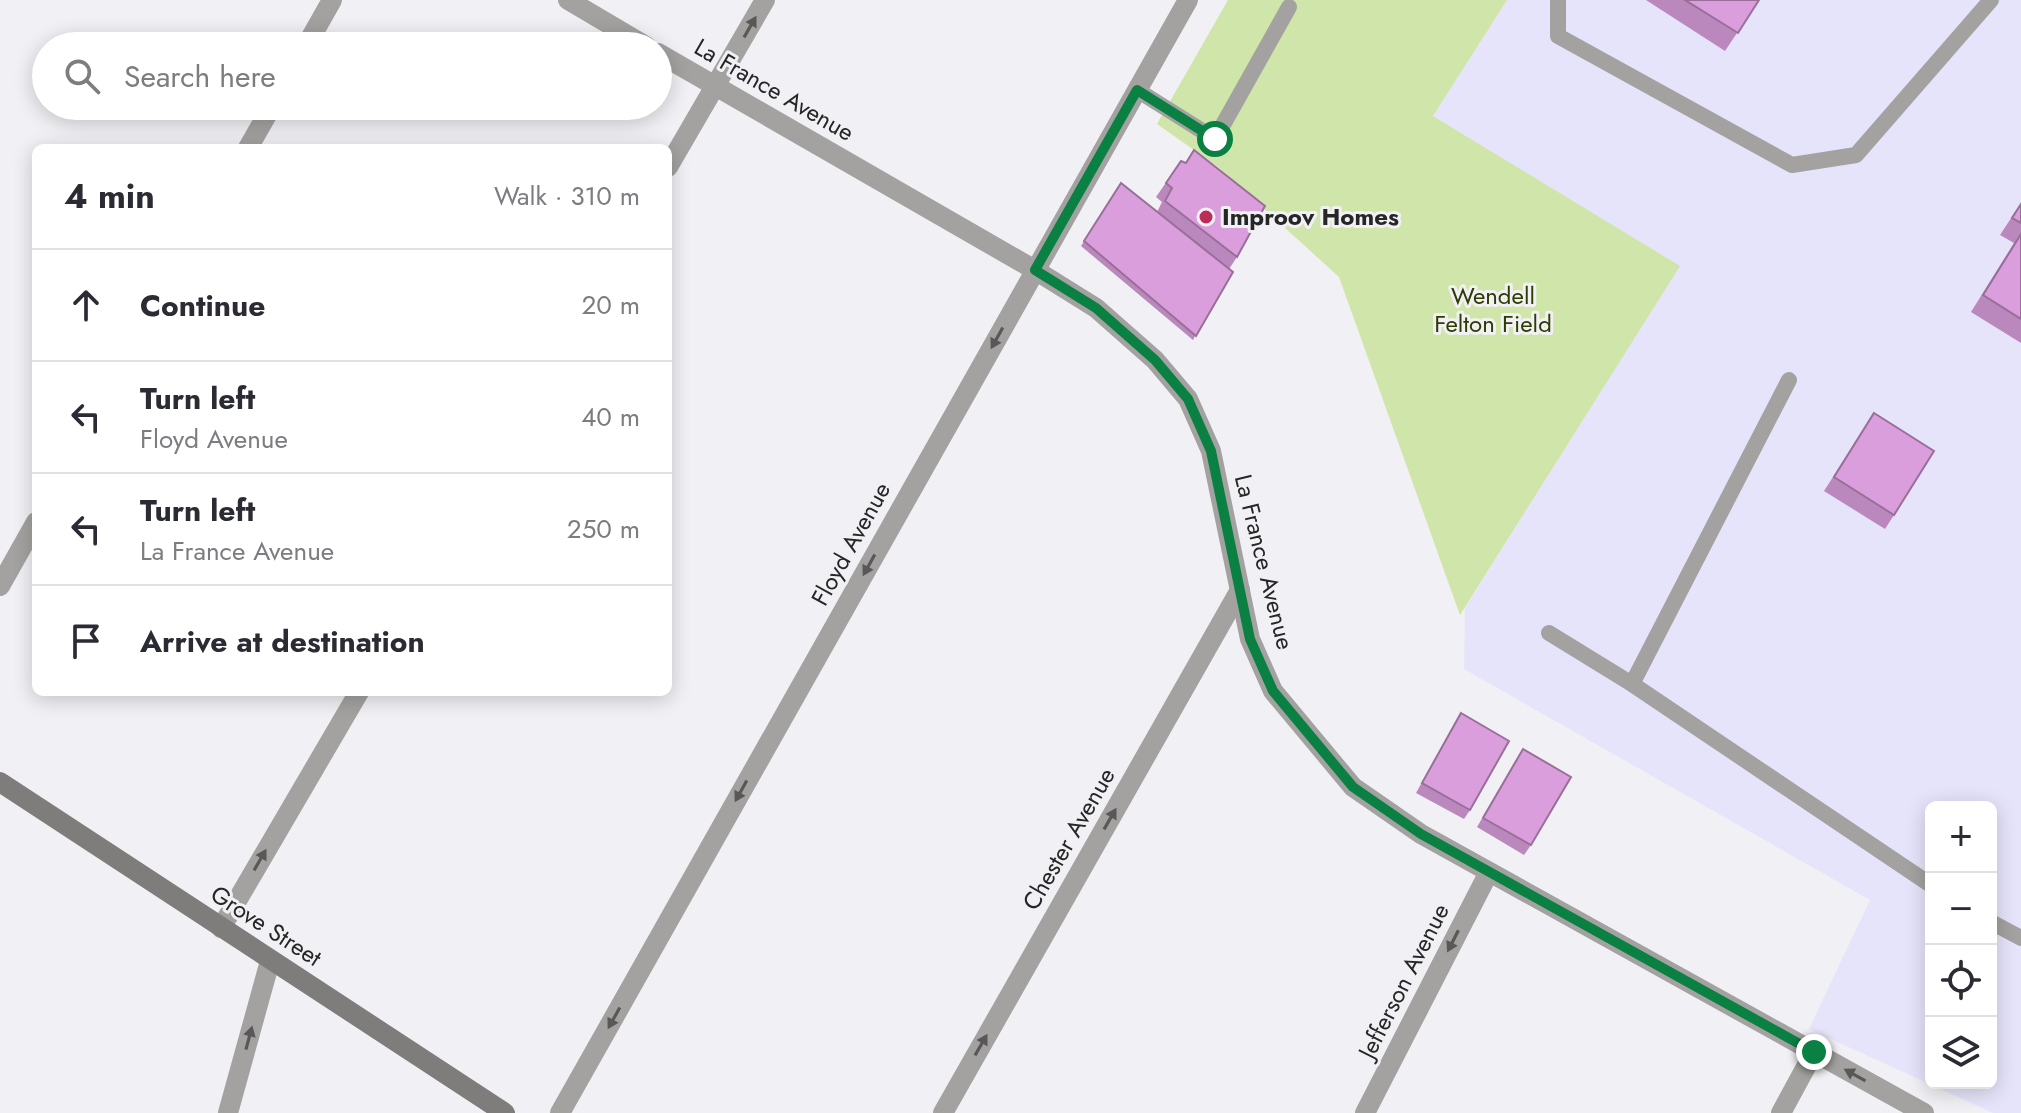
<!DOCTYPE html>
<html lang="en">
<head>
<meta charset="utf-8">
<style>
  body { margin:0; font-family:Jost,sans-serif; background:#f7f7f7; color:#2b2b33 }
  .controls { position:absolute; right:24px; bottom:24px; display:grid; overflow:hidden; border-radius:12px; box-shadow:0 4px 20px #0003 }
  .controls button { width:72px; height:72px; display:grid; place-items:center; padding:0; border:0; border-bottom:2px solid #e1e1e2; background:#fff; color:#2b2b33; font:40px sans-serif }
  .stop { position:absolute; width:24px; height:24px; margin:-18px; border:6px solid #0b8043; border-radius:50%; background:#fff }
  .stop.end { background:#0b8043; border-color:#fff; box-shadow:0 2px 8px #0008 }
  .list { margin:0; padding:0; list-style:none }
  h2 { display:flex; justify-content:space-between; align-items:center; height:104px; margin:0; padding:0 32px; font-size:34px }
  h2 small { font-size:26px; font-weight:400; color:#7c7c81 }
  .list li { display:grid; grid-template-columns:52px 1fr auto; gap:24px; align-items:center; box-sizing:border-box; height:112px; padding:0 32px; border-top:2px solid #e1e1e2 }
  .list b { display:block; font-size:30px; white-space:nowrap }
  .list p { margin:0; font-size:26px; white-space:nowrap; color:#7c7c81 }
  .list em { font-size:26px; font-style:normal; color:#7c7c81 }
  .icon { flex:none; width:44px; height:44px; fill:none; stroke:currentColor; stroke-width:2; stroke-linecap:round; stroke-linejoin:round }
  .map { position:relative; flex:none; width:2021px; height:1113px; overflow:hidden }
  .search { position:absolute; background:#fff; box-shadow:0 4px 20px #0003; left:32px; top:32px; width:640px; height:88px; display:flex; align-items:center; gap:20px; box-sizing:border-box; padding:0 28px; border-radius:44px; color:#7c7c81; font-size:30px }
  .panel { position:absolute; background:#fff; box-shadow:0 4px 20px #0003; left:32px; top:144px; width:640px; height:552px; border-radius:12px }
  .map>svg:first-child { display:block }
  .industrial { fill:#e6e4fa; fill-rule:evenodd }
  .green { fill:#cfe5a9 }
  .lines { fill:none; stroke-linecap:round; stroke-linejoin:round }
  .service { stroke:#a3a2a1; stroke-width:16 }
  .minor { stroke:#a3a2a1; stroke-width:20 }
  .secondary { stroke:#7e7d7b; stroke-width:20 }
  .wall { fill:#bb88bd }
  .building { fill:#da9edc; stroke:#996f9a; stroke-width:2 }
  .oneway { fill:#585858 }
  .route { stroke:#0b8043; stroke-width:10 }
  .poi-dot { fill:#bb2c59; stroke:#f1f0f4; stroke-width:3 }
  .labels { text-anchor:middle; stroke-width:6; stroke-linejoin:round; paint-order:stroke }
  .street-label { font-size:24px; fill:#262627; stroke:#f1f0f4 }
  .poi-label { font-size:24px; font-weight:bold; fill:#262627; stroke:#f1f0f4; text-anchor:start }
  .park-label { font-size:24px; fill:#2d3c00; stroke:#f1f0f4 }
</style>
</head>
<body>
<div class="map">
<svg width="2021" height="1113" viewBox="0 0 2021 1113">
  <rect width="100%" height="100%" fill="#f1f0f4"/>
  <path class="industrial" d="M1507,0H2021V1113H1993L1809,1029L1870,900L1464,669L1465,608L1679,266L1433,116ZM1931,807H1991V1083H1931Z"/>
  <path class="green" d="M1228,0H1507L1433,116L1680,266L1460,615L1339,277L1218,167L1157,124Z"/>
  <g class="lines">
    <g class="service">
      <path d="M1558,0V36L1792,165L1856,155L1991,0"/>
      <path d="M1137,90L1215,139L1289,7"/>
      <path d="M1549,633L1632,684L1931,885"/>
      <path d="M1632,684L1789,380"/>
      <path d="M1991,922L2021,938"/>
    </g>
    <g class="minor">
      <path d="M568,0L646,46"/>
      <path d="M306,46L332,0"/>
      <path d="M658,53L1035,270L1096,308L1155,360L1188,399L1211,451L1250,639L1273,691L1353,787L1421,834L1924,1113"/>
      <path d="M248,148L272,106"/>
      <path d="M668,167L765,0"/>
      <path d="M0,586L36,522"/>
      <path d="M221,928L359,692"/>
      <path d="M228,1113L270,961"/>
      <path d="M560,1113L1188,0"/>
      <path d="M943,1113L1240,590"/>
      <path d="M1365,1113L1489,872"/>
      <path d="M1781,1113L1814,1052"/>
    </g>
    <path class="secondary" d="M0,782L505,1113"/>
  </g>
  <g class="wall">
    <path d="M1646,0H1759L1725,51Z"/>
    <path d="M1194,150L1237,257L1229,269L1193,340L1081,246L1121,183L1157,212L1162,202L1156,197L1181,161L1185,163Z"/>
    <path d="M2021,203V343L1971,312L2014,243L2000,235Z"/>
    <path d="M1874,413L1894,515L1885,529L1824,491Z"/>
    <path d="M1461,713L1470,810L1464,819L1416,793L1455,723Z"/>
    <path d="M1523,749L1531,845L1524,855L1477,827Z"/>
  </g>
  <g class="building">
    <path d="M1685,0H1759L1738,33Z"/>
    <path d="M1194,150L1265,206L1237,257L1165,201L1172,188L1166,183L1181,161L1186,163Z"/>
    <path d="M1121,183L1233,272L1196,336L1084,241Z"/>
    <path d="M2021,204V223L2012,218Z"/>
    <path d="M2021,234V319L1983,295Z"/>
    <path d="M1874,413L1934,451L1894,515L1834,477Z"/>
    <path d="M1461,713L1509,741L1470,810L1422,783Z"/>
    <path d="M1523,749L1571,777L1531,845L1483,818Z"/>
  </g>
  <defs><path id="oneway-solid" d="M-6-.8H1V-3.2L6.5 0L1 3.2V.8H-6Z" transform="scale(2)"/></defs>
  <g class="oneway">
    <use href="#oneway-solid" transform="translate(750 27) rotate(-60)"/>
    <use href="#oneway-solid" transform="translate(997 338) rotate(119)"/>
    <use href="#oneway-solid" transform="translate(869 565) rotate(119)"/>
    <use href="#oneway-solid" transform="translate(741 791) rotate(119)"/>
    <use href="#oneway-solid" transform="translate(1110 819) rotate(-60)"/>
    <use href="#oneway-solid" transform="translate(260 860) rotate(-60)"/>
    <use href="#oneway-solid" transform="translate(1453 941) rotate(117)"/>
    <use href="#oneway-solid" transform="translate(614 1018) rotate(119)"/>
    <use href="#oneway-solid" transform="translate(249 1038) rotate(-75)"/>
    <use href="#oneway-solid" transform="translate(981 1045) rotate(-60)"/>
    <use href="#oneway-solid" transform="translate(1855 1075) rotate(-151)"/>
  </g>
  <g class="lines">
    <path class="route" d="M1215,139L1137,90L1035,270L1096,308L1155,360L1188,399L1211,451L1250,639L1273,691L1353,787L1421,834L1814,1052"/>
  </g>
  <circle class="poi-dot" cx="1206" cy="217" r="8"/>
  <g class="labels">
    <g class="street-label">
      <text transform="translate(774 90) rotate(30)" y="8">La France Avenue</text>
      <text transform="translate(851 544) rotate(-61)" y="8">Floyd Avenue</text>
      <text transform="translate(1264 562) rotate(76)" y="8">La France Avenue</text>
      <text transform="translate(1069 839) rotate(-60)" y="8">Chester Avenue</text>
      <text transform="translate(266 926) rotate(33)" y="8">Grove Street</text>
      <text transform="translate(1404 981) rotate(-63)" y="8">Jefferson Avenue</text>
    </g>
    <g class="poi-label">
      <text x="1222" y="225">Improov Homes</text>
    </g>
    <g class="park-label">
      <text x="1493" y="304">Wendell<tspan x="1493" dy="28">Felton Field</tspan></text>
    </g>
  </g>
</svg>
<div class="controls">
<button>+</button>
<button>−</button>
<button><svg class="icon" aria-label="locate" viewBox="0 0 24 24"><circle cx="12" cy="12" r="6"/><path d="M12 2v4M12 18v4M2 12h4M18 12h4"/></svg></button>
<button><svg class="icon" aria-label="layers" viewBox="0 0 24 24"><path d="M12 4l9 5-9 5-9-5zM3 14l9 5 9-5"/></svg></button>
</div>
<div class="stop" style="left:1215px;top:139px"></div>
<div class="stop end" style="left:1814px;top:1052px"></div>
<div class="search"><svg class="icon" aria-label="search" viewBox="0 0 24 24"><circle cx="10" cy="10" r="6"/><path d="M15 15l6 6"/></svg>Search here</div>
<section class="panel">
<h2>4 min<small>Walk · 310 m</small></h2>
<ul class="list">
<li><svg class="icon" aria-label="ahead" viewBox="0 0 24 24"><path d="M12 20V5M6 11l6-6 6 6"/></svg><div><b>Continue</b></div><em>20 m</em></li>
<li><svg class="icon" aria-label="left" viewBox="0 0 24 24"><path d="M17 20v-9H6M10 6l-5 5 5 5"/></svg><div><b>Turn left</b><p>Floyd Avenue</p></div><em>40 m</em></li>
<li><svg class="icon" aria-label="left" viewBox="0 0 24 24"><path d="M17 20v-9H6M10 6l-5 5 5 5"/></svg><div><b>Turn left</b><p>La France Avenue</p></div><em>250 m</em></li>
<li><svg class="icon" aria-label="arrive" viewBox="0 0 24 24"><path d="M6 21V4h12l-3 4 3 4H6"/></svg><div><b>Arrive at destination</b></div></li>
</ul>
</section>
</div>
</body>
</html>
